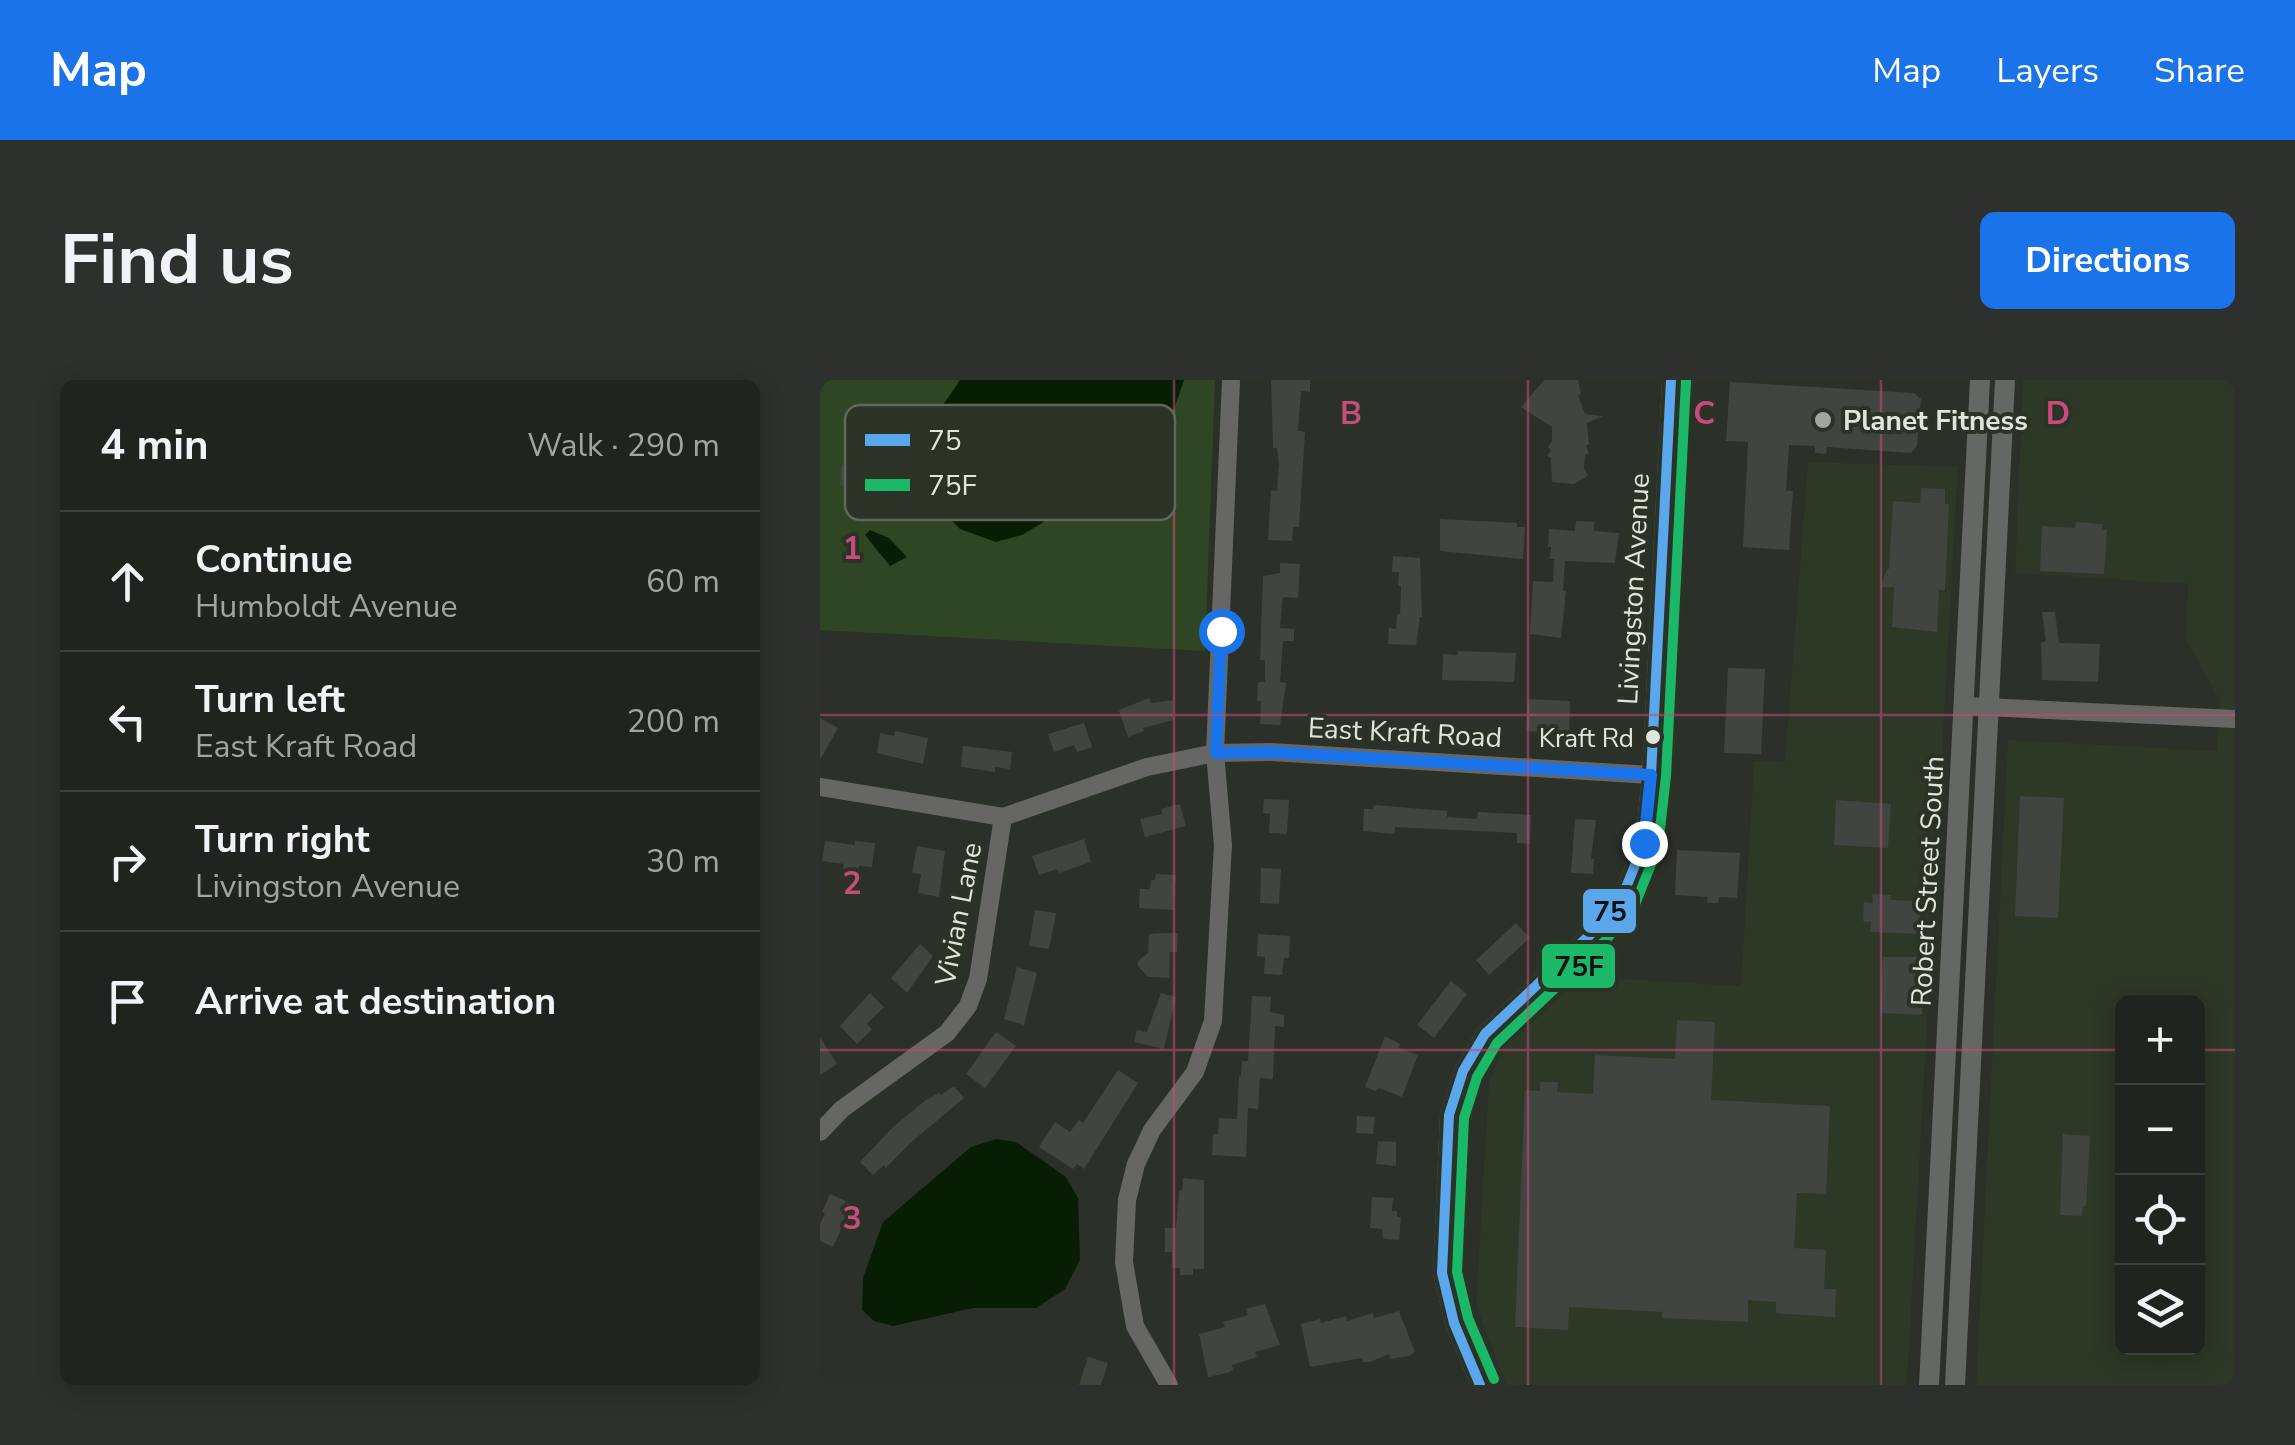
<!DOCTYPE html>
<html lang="en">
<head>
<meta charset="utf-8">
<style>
  body { margin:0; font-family:"Nunito Sans",sans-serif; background:#2d302c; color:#f1f3f6 }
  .controls { position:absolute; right:30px; bottom:30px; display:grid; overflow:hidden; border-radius:15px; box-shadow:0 5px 25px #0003 }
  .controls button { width:90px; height:90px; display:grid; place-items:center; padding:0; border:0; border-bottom:2px solid #3d413d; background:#20241f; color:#f1f3f6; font:50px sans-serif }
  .stop { position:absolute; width:30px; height:30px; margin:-22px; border:8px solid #1a73e8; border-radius:50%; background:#fff }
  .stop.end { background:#1a73e8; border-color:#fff; box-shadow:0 2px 10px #0008 }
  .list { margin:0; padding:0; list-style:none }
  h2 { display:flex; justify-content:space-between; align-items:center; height:130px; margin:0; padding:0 40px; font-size:42px }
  h2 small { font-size:32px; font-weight:400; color:#a2a4a4 }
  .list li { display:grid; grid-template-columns:65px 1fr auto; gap:30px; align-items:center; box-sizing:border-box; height:140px; padding:0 40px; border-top:2px solid #3d413d }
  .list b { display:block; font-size:38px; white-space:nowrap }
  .list p { margin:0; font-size:32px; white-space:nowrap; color:#a2a4a4 }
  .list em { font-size:32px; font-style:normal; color:#a2a4a4 }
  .icon { flex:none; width:55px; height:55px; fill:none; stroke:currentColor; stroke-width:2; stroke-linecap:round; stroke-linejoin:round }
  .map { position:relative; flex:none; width:1415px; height:1005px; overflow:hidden; border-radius:15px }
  header { display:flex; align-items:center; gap:60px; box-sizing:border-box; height:140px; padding:0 50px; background:#1a73e8; color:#fff }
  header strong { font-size:48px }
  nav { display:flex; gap:55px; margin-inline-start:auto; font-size:35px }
  .intro { display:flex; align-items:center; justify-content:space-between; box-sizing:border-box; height:240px; padding:0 60px }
  h1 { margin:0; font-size:70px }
  .button { padding:25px 45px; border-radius:15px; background:#1a73e8; color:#fff; font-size:35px; font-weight:700 }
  main { display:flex; gap:60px; padding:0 60px }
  aside { flex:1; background:#20241f; border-radius:15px; box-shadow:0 5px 25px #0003 }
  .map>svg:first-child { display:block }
  .built { fill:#2d3827; fill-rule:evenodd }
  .green { fill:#2f4624 }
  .water { fill:#081e04 }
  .building { fill:#41453f }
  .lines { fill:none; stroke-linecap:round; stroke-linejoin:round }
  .minor { stroke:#666764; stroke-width:18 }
  .major { stroke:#656764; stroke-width:20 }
  .bus-1-casing { stroke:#2a3326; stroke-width:18 }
  .bus-2-casing { stroke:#2a3326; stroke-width:18 }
  .bus-1 { stroke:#5aa8eb; stroke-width:10 }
  .bus-2 { stroke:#1ab867; stroke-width:10 }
  .route { stroke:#1a73e8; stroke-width:12 }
  .grid { fill:none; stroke:#c94b7c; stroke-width:2.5; stroke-opacity:0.55 }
  .poi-dot { fill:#a0a69e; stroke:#2a3326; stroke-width:4 }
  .bus-dot { fill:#dfe5dd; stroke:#2a3326; stroke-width:4 }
  .labels { text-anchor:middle; stroke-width:8; stroke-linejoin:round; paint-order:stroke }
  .bus-label { font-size:26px; fill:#dfe5dd; stroke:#2a3326; text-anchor:end }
  .poi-label { font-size:28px; font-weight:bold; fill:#dfe5dd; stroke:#2a3326; text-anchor:start }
  .street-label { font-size:28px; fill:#dfe5dd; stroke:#2a3326 }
  .key { fill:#2a3326; stroke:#60685d; stroke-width:2.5 }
  .key-label { font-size:28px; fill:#dfe5dd }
  .grid-label { font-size:32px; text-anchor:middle; font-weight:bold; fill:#c94b7c; stroke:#2a3326; stroke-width:8; stroke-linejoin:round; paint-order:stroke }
  .line-badge { stroke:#2a3326; stroke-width:4 }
  .pale-badge-label { font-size:28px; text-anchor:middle; font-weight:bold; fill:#111 }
</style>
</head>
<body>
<header>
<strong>Map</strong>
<nav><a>Map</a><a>Layers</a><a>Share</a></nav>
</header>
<div class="intro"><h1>Find us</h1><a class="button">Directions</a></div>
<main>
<aside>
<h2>4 min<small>Walk · 290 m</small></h2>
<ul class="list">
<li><svg class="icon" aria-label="ahead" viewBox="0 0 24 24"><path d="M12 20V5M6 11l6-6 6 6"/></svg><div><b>Continue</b><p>Humboldt Avenue</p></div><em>60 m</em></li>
<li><svg class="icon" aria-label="left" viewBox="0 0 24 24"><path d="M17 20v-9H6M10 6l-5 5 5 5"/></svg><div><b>Turn left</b><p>East Kraft Road</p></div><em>200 m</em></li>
<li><svg class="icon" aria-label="right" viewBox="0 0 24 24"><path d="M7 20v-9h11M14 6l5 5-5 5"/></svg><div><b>Turn right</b><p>Livingston Avenue</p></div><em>30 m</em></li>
<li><svg class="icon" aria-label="arrive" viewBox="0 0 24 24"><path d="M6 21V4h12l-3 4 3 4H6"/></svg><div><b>Arrive at destination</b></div></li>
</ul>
</aside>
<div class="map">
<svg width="1415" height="1005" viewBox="0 0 1415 1005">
  <rect width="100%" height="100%" fill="#2b3029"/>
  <g class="built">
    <path d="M1203,0H1415V1005H1156L1188,360L1397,371L1400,320L1366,261L1368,204L1195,193ZM1302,622H1378V968H1302Z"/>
    <path d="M988,82L1138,87L1087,1005H686L656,925L669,701L688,657L757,596L921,606L934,381L965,382Z"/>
  </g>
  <path class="green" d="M0,0H395L385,271L0,250Z"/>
  <g class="water">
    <path d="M140,0H364L339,73L312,114L253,124L202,155L176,162L140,149L114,122L97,99L83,61L95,36L121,28Z"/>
    <path d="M50,150L69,158L87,177L70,186L45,155Z"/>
    <path d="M176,759L196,762L246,797L258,818L260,880L245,909L216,928H153L73,946L54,941L42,930L43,898L63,842L151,767Z"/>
  </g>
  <g class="building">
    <path d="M451,0H490V12L481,11L478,51L485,52L482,100L479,147H473L472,161L448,160L451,110L457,111L459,85L457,68H453Z"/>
    <path d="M724,0H758L761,14L758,15L765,34L783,36L767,43L769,64L766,66L769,73L765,75L764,88L768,96L754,104L732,102L731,78L727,76L731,70L728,67L732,61V47L701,27Z"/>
    <path d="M910,2L1094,13L1101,19L1097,66L1091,73L1007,67L1006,74L995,73V66L969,65L966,111H973L969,170L923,167L928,62L906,61Z"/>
    <path d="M21,85L50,87L49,107L20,105Z"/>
    <path d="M1101,108L1125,109V124H1129L1125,210H1119L1117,252L1072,247L1074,207H1061L1067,189H1069L1073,121L1100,123Z"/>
    <path d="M620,139L697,143V147H705L703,179L620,171Z"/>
    <path d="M756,141L774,142V151L799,153L795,183L745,181L743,211H746L741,258L710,254L713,201L733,202L734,179H730L731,167H728L729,149L755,151Z"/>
    <path d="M1256,142L1282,144V150H1287L1284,194L1220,191L1222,146L1255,148Z"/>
    <path d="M573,176L600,178L602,237H600L596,265L568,264L569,248L576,249L577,234H580L581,206H578L579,192H572Z"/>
    <path d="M460,183L480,184L478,218L463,217L462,222L460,248L474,249V261H463L460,302L466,303L460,345L440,344L441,321H437L438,302H445V280H440L443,196L460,193Z"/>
    <path d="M1222,232H1235L1239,263L1280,264L1278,302L1222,300L1221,263L1226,261Z"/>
    <path d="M638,271L696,273L694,302L622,300L623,274L638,275Z"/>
    <path d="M908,288L945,289L941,374L904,373Z"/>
    <path d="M329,318L331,323L353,320V340L323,348L324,351L308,357L299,330Z"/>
    <path d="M708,319L750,321L749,354L706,351Z"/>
    <path d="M0,338L18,348L0,380Z"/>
    <path d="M264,343L272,367L257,372L254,365L234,372L228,354Z"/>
    <path d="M75,351L108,358L103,384L57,373L60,353L74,356Z"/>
    <path d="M143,366L192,372L190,389L175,387V392L141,387Z"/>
    <path d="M1200,416L1244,418L1238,538L1195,536Z"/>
    <path d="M444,419L469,420L467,454L449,453L450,434L443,433Z"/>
    <path d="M1016,420L1071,424L1068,468L1014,465Z"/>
    <path d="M360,424L366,446L325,457L320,439L342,434L341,429Z"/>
    <path d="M554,425L627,431V437L657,439L658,432L711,435L710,464L697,463V453L575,447L574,454L543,451L544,429H553Z"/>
    <path d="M755,439L776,440L771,479H774L773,494L751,493Z"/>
    <path d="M264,459L271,482L239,493L237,489L219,495L212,476Z"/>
    <path d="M5,461L35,465V461L55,463L52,487L39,486V491L23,489L24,484L2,481Z"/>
    <path d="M97,466L125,471L119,517L98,513L101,494L92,493Z"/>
    <path d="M857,470L920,473L917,518L899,517L898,523H887L888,517L855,515Z"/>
    <path d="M441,488L461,489L459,524L440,523Z"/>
    <path d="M336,494L356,495L353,530L319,528L320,509H330L331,500H335Z"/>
    <path d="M1052,514L1071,515L1070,520L1101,521L1099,554L1050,552L1051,542L1043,541L1044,522L1053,523Z"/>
    <path d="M215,530L236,533L229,569L209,566Z"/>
    <path d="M696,543L710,558L669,595L656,580Z"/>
    <path d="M344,553H358L357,572H350L349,598L328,597L318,586V581L328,573L329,554Z"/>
    <path d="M438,554L470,556L469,578H464L462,595L444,594L445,577L437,576Z"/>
    <path d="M100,564L113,576L87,613L71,598Z"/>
    <path d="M1063,577H1105L1102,635L1060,633Z"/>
    <path d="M197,587L217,593L204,645L184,639Z"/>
    <path d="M631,601L647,614L614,658L597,645Z"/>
    <path d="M50,613L64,627L47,644L52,649L37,664L20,646Z"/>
    <path d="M341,613L356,617L344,669L314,662L317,650L327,652Z"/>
    <path d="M432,616L451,617L450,632L464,635V647L455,646L453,699L440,698L438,729L428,728L426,777L392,775L393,754H398L399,738L417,739L419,696H421L422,681H428Z"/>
    <path d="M857,640L895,642L891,720L1010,726L1006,814L977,813L974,868L1006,870L1004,909H1016L1015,937L956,933V922L928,920V942L842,938V932L749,927L748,950L695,947L705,710L720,711V702H738L737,712L773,714L775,675L855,679Z"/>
    <path d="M176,652L196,666L165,708L146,694Z"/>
    <path d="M565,656L580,664L579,668L598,675L582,717L559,708L556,711L545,707Z"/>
    <path d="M0,657L17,684L0,695Z"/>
    <path d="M298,690L318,703L264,789L257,784L253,789L219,767L235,742L250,752L259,740L263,743Z"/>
    <path d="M134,706L144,718L89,764L66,788L64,785L53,795L40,782L73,747L106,720L119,713L121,715Z"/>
    <path d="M537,736L555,737L553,754L536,753Z"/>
    <path d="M1243,754L1270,756L1266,826H1263L1262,836L1240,835Z"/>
    <path d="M558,761L576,762V786L556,784Z"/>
    <path d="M363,798L384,800V889H373V895H360V888H352V872H345V848H356L359,810L362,811Z"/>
    <path d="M10,814L26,821L24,825L31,828L13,867L0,861V844L5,833L2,832Z"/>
    <path d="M552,817L573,818L572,831H577V837H581L579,860L563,859L562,849L550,848Z"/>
    <path d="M445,924L460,965L435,972L437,977L412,985L413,990L407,993L388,997L379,954L405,947L403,942L428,935L426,929Z"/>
    <path d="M579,931L595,972L589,976L570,979L569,974L550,982H543L542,978L490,987L481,944L500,939L501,943L526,936L527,941L553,933L554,938Z"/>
    <path d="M268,977L288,983L281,1005H259Z"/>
  </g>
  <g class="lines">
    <g class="minor">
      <path d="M1144,326L1415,339"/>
      <path d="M0,407L183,437L327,387L395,373L451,372L831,395"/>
      <path d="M0,752L22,729L127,653L148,626L158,599L183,437"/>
      <path d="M349,1005L315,946L304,882L307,820L316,784L332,750L375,692L393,641L403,465L395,373L411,0"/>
      <path d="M660,1005L634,943L622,893L629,735L643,691L665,654L774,551L803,515L824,463L831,395L851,0"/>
    </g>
    <g class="major">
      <path d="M1109,1005L1160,0"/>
      <path d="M1135,1005L1185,0"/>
    </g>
    <defs>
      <path id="bus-1" d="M660,1005L634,943L622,893L629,735L643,691L665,654L774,551L803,515L824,463L831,395L851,0"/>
      <path id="bus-2" d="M674,999L648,938L637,892L644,738L657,697L677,663L786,560L816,522L838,467L846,396L866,1"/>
    </defs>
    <use href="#bus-1" class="bus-1-casing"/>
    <use href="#bus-2" class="bus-2-casing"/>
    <use href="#bus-1" class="bus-1"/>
    <use href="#bus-2" class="bus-2"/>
  </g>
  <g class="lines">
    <path class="route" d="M401,251L396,373L450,372L831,395L824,463"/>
  </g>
  <path class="grid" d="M354,0V1005M708,0V1005M1061,0V1005M0,335H1415M0,670H1302M1378,670H1415"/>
  <circle class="poi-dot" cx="1003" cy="40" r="10"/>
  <circle class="bus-dot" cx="833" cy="357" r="9"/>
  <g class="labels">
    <g class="bus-label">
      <text x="814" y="367">Kraft Rd</text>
    </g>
    <g class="poi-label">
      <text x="1023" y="50">Planet Fitness</text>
    </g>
    <g class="street-label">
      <text transform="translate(813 209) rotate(-87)" y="10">Livingston Avenue</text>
      <text transform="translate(585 352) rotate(3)" y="10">East Kraft Road</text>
      <text transform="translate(1107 501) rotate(-87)" y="10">Robert Street South</text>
      <text transform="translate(138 534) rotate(-79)" y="10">Vivian Lane</text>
    </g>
  </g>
  <rect x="25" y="25" width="330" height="115" rx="15" class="key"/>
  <rect x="45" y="54" width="45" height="12" fill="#5aa8eb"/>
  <rect x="45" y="99" width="45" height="12" fill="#1ab867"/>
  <g class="key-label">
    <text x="108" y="70">75</text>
    <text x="108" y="115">75F</text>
  </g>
  <g class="grid-label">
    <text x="531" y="44">B</text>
    <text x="884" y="44">C</text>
    <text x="1238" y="44">D</text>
    <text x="32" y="179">1</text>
    <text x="32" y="514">2</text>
    <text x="32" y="849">3</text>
  </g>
  <g class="line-badge">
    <rect x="761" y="507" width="57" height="48" rx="10" fill="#5aa8eb"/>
    <rect x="720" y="562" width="77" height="48" rx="10" fill="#1ab867"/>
  </g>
  <g class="pale-badge-label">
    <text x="790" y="541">75</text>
    <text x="759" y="596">75F</text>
  </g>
</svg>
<div class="controls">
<button>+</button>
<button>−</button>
<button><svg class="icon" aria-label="locate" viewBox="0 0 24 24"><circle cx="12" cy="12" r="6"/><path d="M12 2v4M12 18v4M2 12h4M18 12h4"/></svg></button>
<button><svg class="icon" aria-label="layers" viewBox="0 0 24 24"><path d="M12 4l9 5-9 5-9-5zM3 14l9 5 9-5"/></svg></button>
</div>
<div class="stop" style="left:401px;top:251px"></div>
<div class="stop end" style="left:824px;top:463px"></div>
</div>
</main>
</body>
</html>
